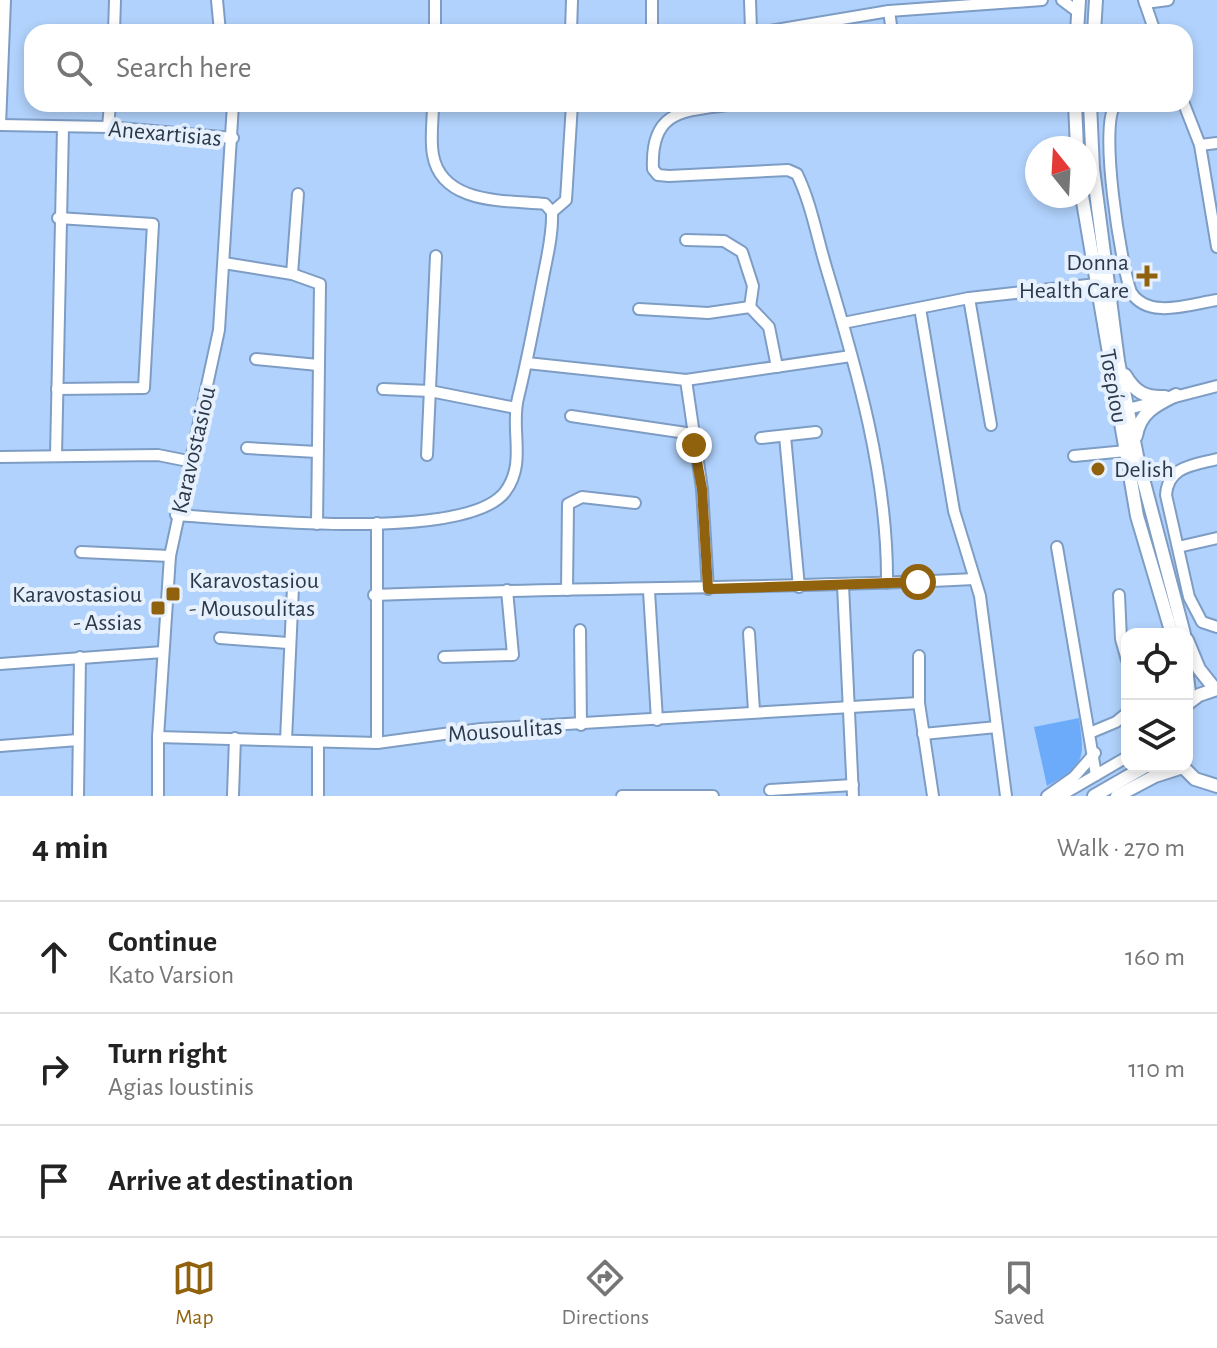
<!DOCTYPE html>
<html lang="en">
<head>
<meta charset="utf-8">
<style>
  body { margin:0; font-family:"Alegreya Sans",sans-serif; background:#f2f2f2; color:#222 }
  .controls { position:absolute; right:24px; bottom:24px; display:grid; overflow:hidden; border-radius:16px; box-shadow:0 4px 12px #0003 }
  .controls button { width:72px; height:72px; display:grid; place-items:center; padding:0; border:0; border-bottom:2px solid #e0e0e0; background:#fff; color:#222; font:40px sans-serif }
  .compass { position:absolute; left:1025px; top:136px; width:72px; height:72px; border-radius:50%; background:#fff; box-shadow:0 4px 12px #0003; rotate:342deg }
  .stop { position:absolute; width:24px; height:24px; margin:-18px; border:6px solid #91620e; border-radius:50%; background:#fff }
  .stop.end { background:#91620e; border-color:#fff; box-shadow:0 2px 8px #0008 }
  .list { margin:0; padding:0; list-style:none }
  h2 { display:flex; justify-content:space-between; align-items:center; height:104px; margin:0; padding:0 32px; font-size:34px }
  h2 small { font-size:26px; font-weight:400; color:#767676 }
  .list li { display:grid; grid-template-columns:52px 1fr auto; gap:24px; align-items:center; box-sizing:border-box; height:112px; padding:0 32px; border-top:2px solid #e0e0e0 }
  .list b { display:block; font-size:30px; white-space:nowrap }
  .list p { margin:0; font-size:26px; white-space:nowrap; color:#767676 }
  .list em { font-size:26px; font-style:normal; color:#767676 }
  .icon { flex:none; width:44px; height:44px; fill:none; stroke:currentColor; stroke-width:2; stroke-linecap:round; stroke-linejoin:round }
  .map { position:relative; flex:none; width:1217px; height:796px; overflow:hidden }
  .search { position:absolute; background:#fff; box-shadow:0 4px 12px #0003; left:24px; right:24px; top:24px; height:88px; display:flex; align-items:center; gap:20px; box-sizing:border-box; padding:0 28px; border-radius:24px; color:#767676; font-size:30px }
  .sheet { height:440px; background:#fff }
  nav { display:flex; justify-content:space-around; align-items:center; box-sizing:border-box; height:112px; border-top:2px solid #e0e0e0; background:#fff; font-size:22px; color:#767676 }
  nav a { display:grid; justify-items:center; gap:4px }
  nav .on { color:#91620e }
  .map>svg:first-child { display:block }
  .green { fill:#6babfa }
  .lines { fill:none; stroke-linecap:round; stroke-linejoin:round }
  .minor-casing { stroke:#7e9dc5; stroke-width:14 }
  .major-casing { stroke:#7e9dc5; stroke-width:16 }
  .minor { stroke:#fff; stroke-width:10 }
  .major { stroke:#fff; stroke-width:12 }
  .route { stroke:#91620e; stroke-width:10 }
  .poi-dot { fill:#91620e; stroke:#e7f1fe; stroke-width:3 }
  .labels { text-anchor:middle; stroke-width:8; stroke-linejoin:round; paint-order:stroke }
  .street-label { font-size:24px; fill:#2c394a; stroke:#e7f1fe }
  .poi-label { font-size:24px; fill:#2c394a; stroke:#e7f1fe; text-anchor:end }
</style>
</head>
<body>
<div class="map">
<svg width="1217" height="796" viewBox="0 0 1217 796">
  <rect width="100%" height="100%" fill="#b1d2fc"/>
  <path class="green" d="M1079,718C1085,760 1085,765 1047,786L1034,727Z"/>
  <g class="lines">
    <defs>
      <g id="minor">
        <path d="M217,0L220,32"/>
        <path d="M652,0V32"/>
        <path d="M1062,0L1078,12"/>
        <path d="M1144,0L1155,32"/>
        <path d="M1145,3L1168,0"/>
        <path d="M889,11L892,32"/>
        <path d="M114,32L115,0"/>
        <path d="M435,32V0"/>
        <path d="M571,32L572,0"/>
        <path d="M734,32L751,30L750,0"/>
        <path d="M764,32L889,11L1042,0"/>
        <path d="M735,104C687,111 650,107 653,169L658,175L669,176L788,170L797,174C811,203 817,237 826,267C857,370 888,476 887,583"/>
        <path d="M1116,104C1098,122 1121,266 1131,292C1148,320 1190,304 1217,300"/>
        <path d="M1184,104L1200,145L1217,247"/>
        <path d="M0,125L108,127L233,138"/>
        <path d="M0,125L5,0"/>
        <path d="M108,127L110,104"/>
        <path d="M1200,145L1217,143"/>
        <path d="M552,212L566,200L572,104"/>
        <path d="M686,240L724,241L742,252L753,286L750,307"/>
        <path d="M224,263L292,274L320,284L317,524"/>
        <path d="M292,274L298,194"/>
        <path d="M969,298L991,425"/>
        <path d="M920,308L954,511L980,596L1006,796"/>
        <path d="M639,309L708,313L750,307L769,327L777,367"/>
        <path d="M843,323L969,298L1097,284"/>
        <path d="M256,359L318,365"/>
        <path d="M527,363L686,380L851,356"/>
        <path d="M686,380L702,489L708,589"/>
        <path d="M57,389L144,388L153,224L58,218"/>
        <path d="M383,389L430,391L516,408"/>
        <path d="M1128,409L1217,386"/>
        <path d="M571,416L693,434"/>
        <path d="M785,436L799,587"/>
        <path d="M761,438L816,432"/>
        <path d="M247,448L317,452"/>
        <path d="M427,455L436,256"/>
        <path d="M56,456L63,127"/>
        <path d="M1074,456L1126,451"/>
        <path d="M0,457L158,455L188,461"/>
        <path d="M1217,459C1194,465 1168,466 1166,495L1189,597L1202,622L1217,627"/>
        <path d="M176,515C240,519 465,543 505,492C527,463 510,430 518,398C528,358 535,319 543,278C547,257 553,234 552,212L545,204C506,200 442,205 433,155C430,139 433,120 433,104"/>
        <path d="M1057,547L1096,775"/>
        <path d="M1178,547L1217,538"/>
        <path d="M81,552L170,556"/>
        <path d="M843,585L853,796"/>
        <path d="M567,590L568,504L582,497L635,503"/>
        <path d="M649,591L657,720"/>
        <path d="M374,595C574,587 774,589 974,579"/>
        <path d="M1119,595L1121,639L1127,660"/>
        <path d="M580,630L581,725"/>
        <path d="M749,633L754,711"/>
        <path d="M220,638L288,643"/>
        <path d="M919,656V703L933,796"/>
        <path d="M444,657L513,655L507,590"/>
        <path d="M0,664L163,652"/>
        <path d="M1092,732L1116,722L1127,713"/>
        <path d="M923,734L997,727"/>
        <path d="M158,737L377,743L481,729L919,703"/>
        <path d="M286,740L293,587"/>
        <path d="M318,742V796"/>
        <path d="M377,743V523"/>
        <path d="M0,746L78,740"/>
        <path d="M770,790L853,785"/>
        <path d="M233,795L235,738"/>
        <path d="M78,796L80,657"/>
        <path d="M158,796V737L170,556L219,330L233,104"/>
        <path d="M622,796H713"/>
        <path d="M1047,796L1074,777L1095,753"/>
        <path d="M1060,796L1127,757"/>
      </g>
      <g id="major">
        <path d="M1077,32L1079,0"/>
        <path d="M1094,32L1096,0"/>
        <path d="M1075,104L1077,148"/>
        <path d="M1090,104L1093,169L1118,361L1137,456L1184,634"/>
        <path d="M1082,196L1137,516L1172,634"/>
        <path d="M1125,375C1135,392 1145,398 1165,397"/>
        <path d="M1136,436C1140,412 1156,405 1176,395"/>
        <path d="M1187,640L1199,669L1215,689"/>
        <path d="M1187,676L1190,701"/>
        <path d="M1187,704L1199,695L1217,689"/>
        <path d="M1182,766L1195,779L1217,786"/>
        <path d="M1094,796L1146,766"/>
        <path d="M1117,796L1155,776L1183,767"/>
      </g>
    </defs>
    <use href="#minor" class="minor-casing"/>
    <use href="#major" class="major-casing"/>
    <use href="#minor" class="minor"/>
    <use href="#major" class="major"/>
  </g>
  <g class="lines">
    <path class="route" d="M694,445L702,489L708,589L918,582"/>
  </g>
  <g class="poi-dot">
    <path d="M1143 264h8v8h8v8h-8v8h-8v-8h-8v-8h8z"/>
    <circle cx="1098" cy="469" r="8"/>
    <rect x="165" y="586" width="16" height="16" rx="4"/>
    <rect x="150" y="600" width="16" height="16" rx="4"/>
  </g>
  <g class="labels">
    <g class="street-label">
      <text transform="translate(165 133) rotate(5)" y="8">Anexartisias</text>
      <text transform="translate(1114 386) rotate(80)" y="8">Τσερίου</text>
      <text transform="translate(193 450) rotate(-77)" y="8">Karavostasiou</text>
      <text transform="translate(505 730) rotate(-4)" y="8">Mousoulitas</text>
    </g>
    <g class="poi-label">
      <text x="1129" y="270">Donna<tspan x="1129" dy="28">Health Care</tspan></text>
      <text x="1114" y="477" text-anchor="start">Delish</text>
      <text x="189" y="588" text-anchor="start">Karavostasiou<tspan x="189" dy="28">- Mousoulitas</tspan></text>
      <text x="142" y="602">Karavostasiou<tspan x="142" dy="28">- Assias</tspan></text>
    </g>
  </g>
</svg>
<div class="controls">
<button><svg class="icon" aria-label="locate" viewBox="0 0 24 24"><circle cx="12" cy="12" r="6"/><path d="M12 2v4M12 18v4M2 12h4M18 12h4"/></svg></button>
<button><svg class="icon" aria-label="layers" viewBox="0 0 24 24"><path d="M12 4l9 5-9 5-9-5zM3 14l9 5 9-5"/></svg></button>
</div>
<svg class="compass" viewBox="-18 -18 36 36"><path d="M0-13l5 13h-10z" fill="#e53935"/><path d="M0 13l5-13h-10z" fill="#767676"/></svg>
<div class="stop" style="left:918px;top:582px"></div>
<div class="stop end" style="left:694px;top:445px"></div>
<div class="search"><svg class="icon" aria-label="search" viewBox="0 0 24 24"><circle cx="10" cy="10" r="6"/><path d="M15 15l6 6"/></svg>Search here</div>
</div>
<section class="sheet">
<h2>4 min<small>Walk · 270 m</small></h2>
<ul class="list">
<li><svg class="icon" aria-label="ahead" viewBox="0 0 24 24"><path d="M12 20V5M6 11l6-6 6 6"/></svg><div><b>Continue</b><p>Kato Varsion</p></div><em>160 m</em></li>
<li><svg class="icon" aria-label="right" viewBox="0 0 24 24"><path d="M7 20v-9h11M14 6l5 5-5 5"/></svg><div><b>Turn right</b><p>Agias Ioustinis</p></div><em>110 m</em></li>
<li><svg class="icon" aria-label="arrive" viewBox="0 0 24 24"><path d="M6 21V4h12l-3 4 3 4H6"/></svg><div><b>Arrive at destination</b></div></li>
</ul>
</section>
<nav>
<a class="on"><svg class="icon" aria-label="map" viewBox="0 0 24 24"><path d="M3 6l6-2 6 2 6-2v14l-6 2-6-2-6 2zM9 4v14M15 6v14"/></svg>Map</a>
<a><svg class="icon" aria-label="directions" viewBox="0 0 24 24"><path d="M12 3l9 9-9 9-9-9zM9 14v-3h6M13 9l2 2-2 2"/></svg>Directions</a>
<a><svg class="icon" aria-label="saved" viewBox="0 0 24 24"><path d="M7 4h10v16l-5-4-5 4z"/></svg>Saved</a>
</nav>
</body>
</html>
